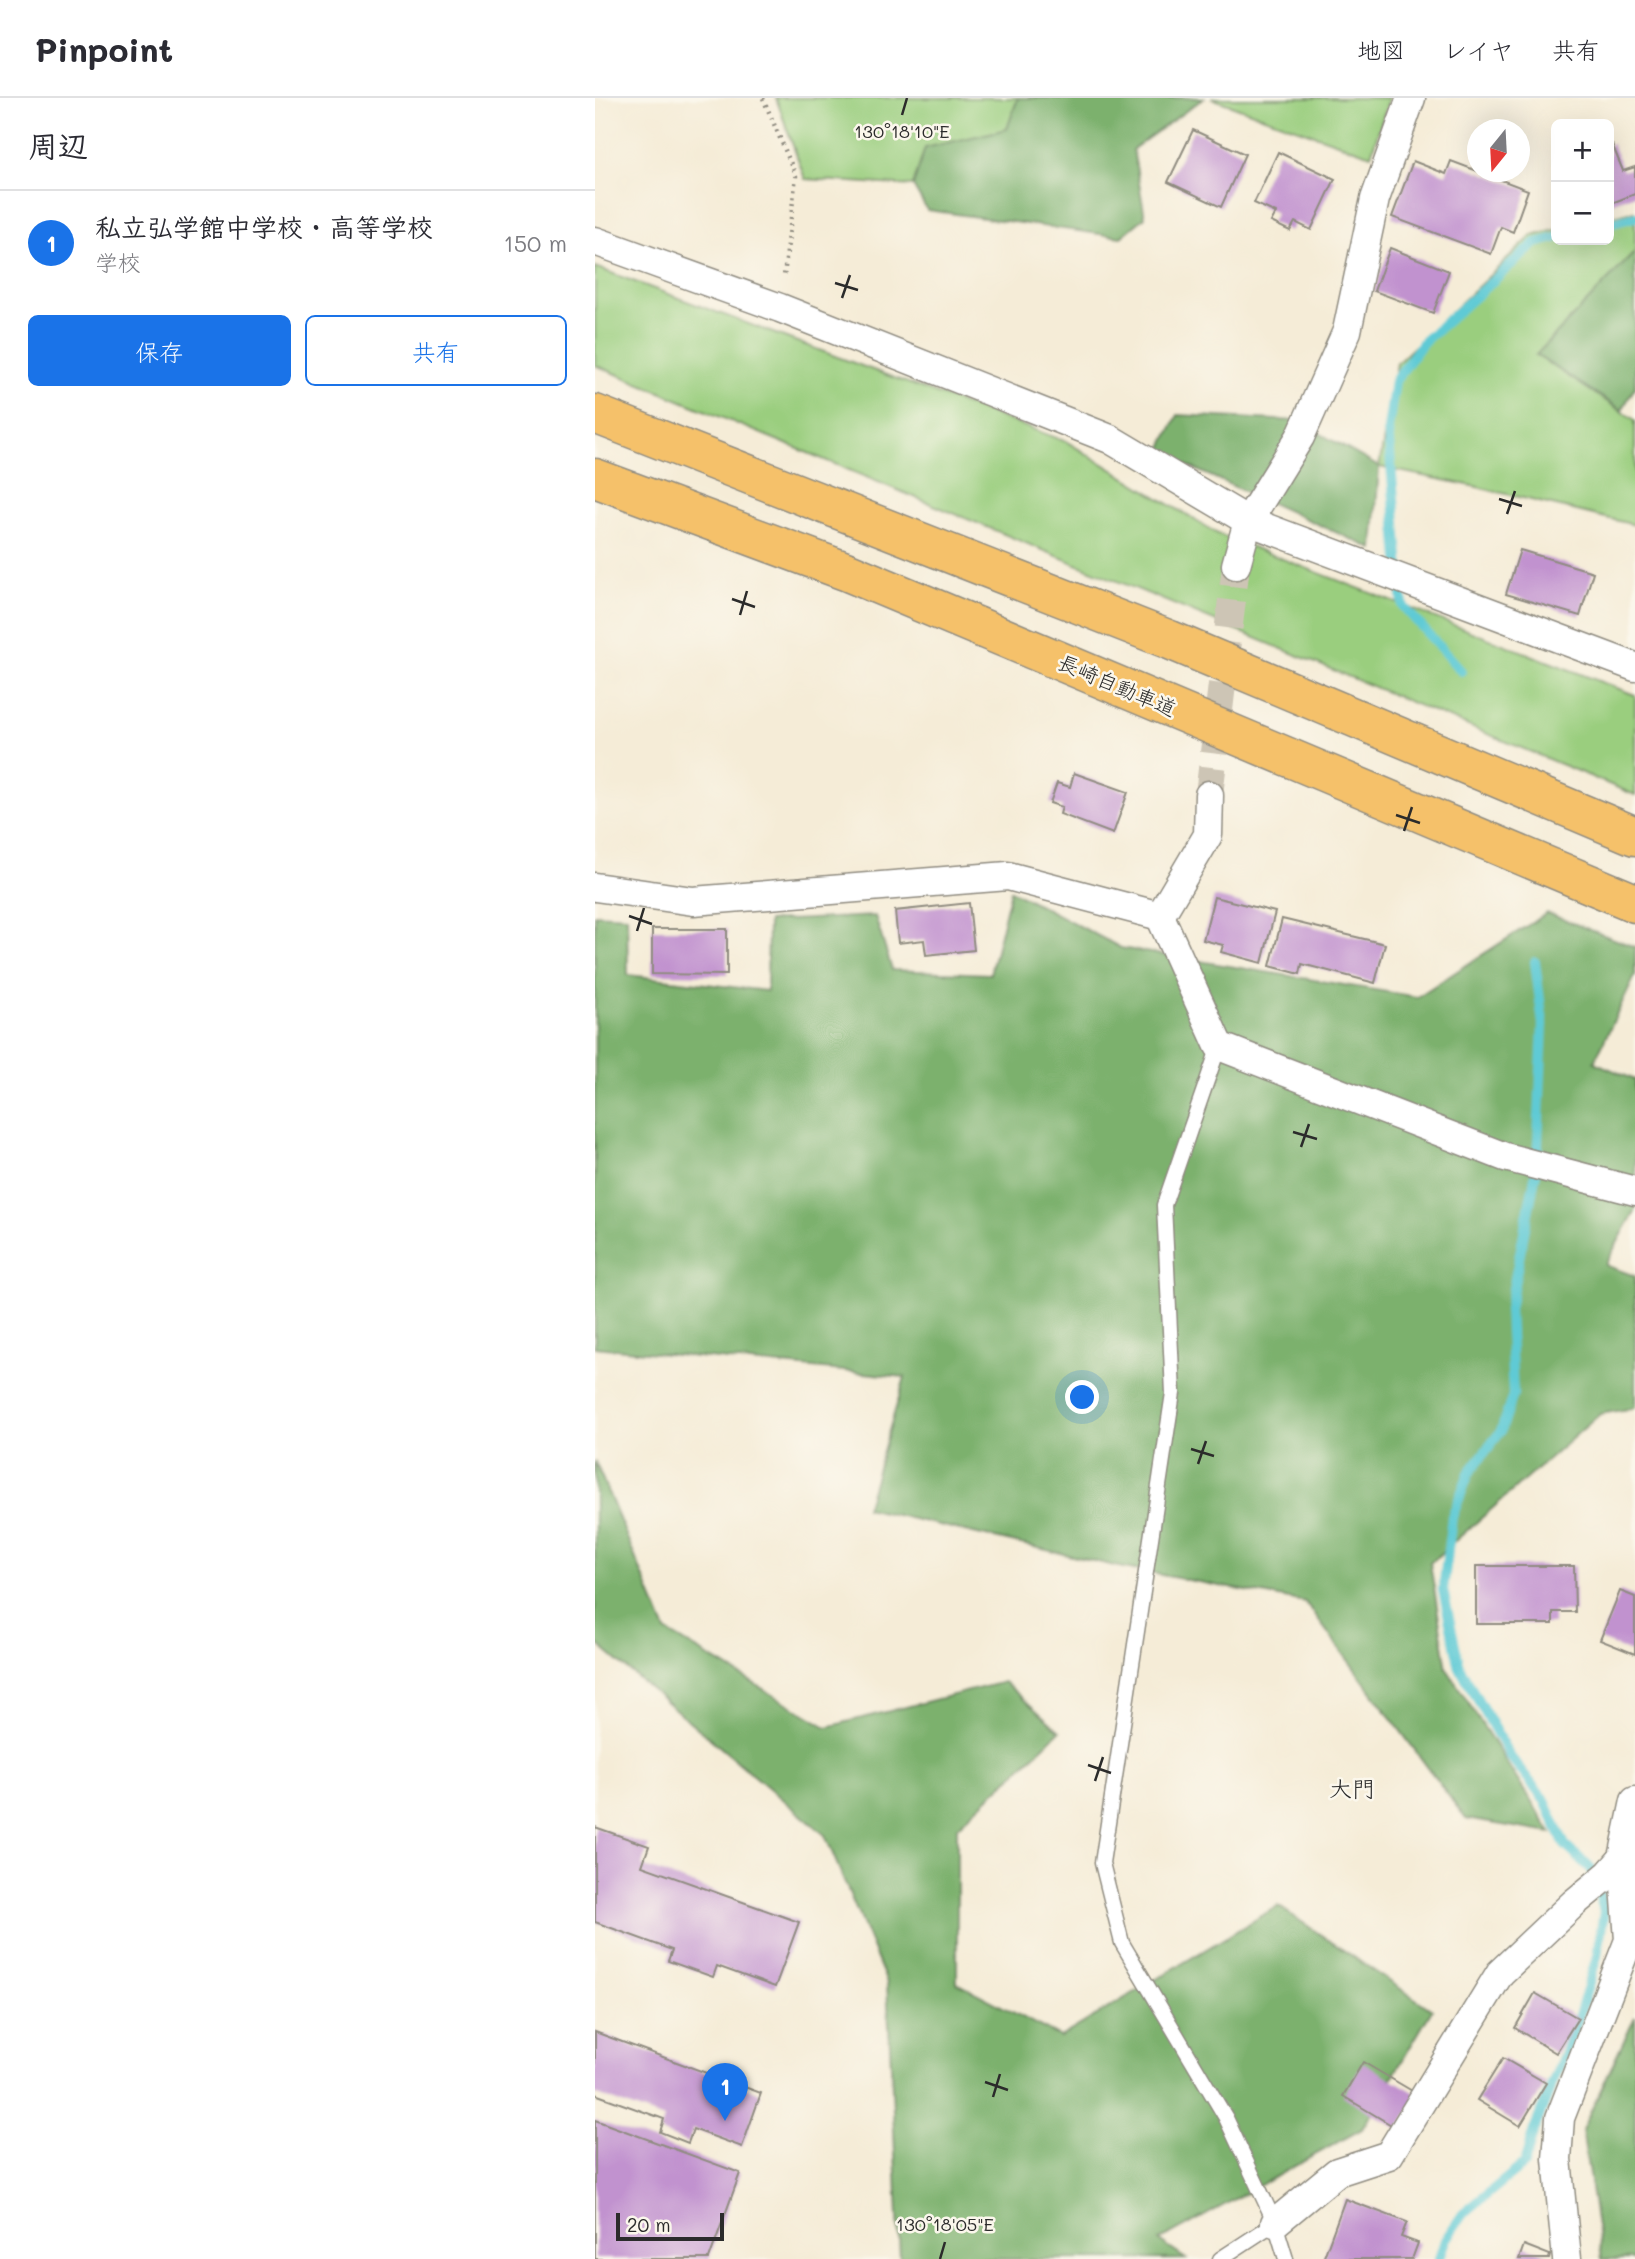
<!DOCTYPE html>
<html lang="ja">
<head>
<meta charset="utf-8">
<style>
  body { margin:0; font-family:Mali,"Klee One",sans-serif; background:#f7f7f7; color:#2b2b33 }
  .controls { position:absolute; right:21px; top:21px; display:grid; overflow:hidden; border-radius:10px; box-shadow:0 7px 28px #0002 }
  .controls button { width:63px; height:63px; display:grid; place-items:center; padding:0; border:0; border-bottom:2px solid #e1e1e2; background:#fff; color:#2b2b33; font:35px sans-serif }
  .compass { position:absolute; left:872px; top:21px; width:63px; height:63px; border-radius:50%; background:#fff; box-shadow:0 7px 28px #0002; rotate:198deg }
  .scale { position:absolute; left:21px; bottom:18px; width:108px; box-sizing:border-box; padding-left:7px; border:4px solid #2b2b2b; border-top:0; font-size:19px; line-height:24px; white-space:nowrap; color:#2b2b2b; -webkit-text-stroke:5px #fbf7ec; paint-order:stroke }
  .you { position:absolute; left:488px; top:1300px; width:24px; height:24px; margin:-18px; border:5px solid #fff; border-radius:50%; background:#1a73e8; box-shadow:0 0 0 10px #1a73e833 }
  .badge { display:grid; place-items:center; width:46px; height:46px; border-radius:50%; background:#1a73e8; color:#fff; font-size:23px; font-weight:700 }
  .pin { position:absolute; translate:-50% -58px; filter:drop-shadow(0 2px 4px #0008) }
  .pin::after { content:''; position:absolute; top:37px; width:24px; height:21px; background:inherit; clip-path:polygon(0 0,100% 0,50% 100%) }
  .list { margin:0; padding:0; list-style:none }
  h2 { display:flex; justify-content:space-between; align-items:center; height:91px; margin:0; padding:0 28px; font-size:30px }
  h2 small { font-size:23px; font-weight:400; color:#7c7c81 }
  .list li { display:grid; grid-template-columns:46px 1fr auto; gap:21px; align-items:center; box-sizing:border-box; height:105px; padding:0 28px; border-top:2px solid #e1e1e2 }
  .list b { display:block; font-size:26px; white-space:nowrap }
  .list p { margin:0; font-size:23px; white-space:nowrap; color:#7c7c81 }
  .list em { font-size:23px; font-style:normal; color:#7c7c81 }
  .actions { display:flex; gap:14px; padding:21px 28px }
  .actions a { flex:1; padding:16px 0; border:2px solid #1a73e8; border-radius:10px; text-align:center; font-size:24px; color:#1a73e8 }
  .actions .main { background:#1a73e8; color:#fff }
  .map { position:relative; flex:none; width:1040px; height:2161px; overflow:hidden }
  header { display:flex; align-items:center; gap:42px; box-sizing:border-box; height:98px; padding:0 35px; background:#fff; border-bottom:2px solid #e1e1e2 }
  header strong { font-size:33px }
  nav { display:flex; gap:38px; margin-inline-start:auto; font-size:24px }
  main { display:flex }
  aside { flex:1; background:#fff }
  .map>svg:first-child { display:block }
  .green { fill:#9ace7e; stroke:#627c54; stroke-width:2 }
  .forest { fill:#7bb16d; stroke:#536e4c; stroke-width:2 }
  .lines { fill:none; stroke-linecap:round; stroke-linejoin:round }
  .stream { stroke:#5ecad5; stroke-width:10 }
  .building { fill:#c192cf }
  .street-tunnel { stroke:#cdc5b5; stroke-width:28; stroke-dasharray:28 14; stroke-linecap:butt }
  .lane-casing { stroke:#908c81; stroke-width:17 }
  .street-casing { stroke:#908c81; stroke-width:31 }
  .highway-casing { stroke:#908c81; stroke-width:41 }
  .path { stroke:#908c81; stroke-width:4.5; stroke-dasharray:2 5; stroke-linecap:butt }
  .lane { stroke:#fff; stroke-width:14 }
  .street { stroke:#fff; stroke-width:28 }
  .highway { stroke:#f5c16b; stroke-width:38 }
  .ticks { fill:none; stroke:#2b2b2b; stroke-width:2.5 }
  .labels { text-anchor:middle; stroke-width:5; stroke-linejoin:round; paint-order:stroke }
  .street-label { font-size:21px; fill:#2b2b2b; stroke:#fbf7ec }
  .neighbourhood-label { font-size:23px; fill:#2b2b2b; stroke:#fbf7ec }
  .ticks-label { font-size:18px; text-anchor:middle; fill:#2b2b2b; stroke:#fbf7ec; stroke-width:5; stroke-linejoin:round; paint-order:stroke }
</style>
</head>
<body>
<header>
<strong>Pinpoint</strong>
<nav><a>地図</a><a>レイヤ</a><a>共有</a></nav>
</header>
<main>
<aside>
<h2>周辺<small></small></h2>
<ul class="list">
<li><span class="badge">1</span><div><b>私立弘学館中学校・高等学校</b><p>学校</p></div><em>150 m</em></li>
</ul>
<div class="actions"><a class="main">保存</a><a>共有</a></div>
</aside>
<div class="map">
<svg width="1040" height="2161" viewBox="0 0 1040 2161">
  <rect width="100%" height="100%" fill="#fbf7ec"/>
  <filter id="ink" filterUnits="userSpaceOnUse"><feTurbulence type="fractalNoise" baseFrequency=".0143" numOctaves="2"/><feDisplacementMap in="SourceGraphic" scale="14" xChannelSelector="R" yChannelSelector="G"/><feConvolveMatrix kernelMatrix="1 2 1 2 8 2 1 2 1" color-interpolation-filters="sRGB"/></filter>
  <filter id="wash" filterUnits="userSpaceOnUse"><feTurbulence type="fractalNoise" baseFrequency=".00686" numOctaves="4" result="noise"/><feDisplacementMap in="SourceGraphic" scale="28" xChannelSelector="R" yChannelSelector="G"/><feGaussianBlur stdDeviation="1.57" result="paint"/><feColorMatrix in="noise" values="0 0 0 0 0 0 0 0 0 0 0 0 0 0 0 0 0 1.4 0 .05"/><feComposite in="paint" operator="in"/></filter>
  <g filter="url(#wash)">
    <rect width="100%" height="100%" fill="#f5ecd7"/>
    <g class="green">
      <path d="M181,0H423L412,31L330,50L318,88L210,81Z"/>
      <path d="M616,0H794L776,57Z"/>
      <path d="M1040,113V154L941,257L1040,322V427L878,388L784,369L802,265L937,138L961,132V142H1014V119Z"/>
      <path d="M0,169L472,344L623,436L1040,597V697L0,267Z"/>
    </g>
    <g class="forest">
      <path d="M423,0H609L538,51L550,119L526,139L332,112L318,88L330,50L412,31Z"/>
      <path d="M1040,154V289L1027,312L941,257Z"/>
      <path d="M583,317L703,323L784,369L778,451L564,355Z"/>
      <path d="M416,792L526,850L822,899L952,815L1040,849V878L999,964L1040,982V1113L1010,1167L1040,1178V1310L1005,1316L835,1465L852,1571L956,1735L871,1721L710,1504L524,1469L271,1410L310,1279L0,1249V816L32,818L33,877L172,893L173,823L280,818L297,872L395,876Z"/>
      <path d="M0,1363L71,1533L232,1629L409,1584L465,1633L362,1729V1885L465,1939L683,1808L837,1912L767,2031L564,2143L591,2161H305L292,1885L230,1737L0,1544Z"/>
      <path d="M1040,1919V2161H1007L987,2032Z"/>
    </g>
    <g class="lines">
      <g class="stream">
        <path d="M1014,126L1040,119"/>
        <path d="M866,573L808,508L793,331L800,283L828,244L941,145L961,140"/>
        <path d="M844,2161L850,2142L868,2116L929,2066L939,2032L983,1921L1002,1858L1009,1813L997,1772L970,1747L950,1703L914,1657L865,1570L848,1492L857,1419L874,1375L906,1333L918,1297L914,1211L942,1069L948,926L940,864"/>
      </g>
    </g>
    <g id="blocks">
      <g class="building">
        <path d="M598,32L650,56L626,109L573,84Z"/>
        <path d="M1017,46L1028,73L1040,69V96L1014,106V47Z"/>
        <path d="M683,54L740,81L716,132L700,124L695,133L676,124L681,115L659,105Z"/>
        <path d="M818,63L851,76L856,63L933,92L918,134L906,129L896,156L797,119Z"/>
        <path d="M795,150L854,173L838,215L779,193Z"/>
        <path d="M925,452L998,474L985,518L911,496Z"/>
        <path d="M479,675L533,694L518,736L465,716L467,709L455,705L462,685L475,689Z"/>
        <path d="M619,799L680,814L667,865L626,854L628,847L608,842Z"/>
        <path d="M374,805L379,852L331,857L329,842L303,845L300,813Z"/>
        <path d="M687,821L790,846L780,885L707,866L705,876L675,868Z"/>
        <path d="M57,831H132V877L57,876Z"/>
        <path d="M881,1468H979L980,1514H958V1526H881Z"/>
        <path d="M1025,1493L1040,1499V1556L1005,1542Z"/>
        <path d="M0,1729L54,1748L47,1768L204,1824L180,1889L122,1868L118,1879L73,1863L77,1852L0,1824Z"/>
        <path d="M940,1895L983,1920L961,1955L920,1930Z"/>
        <path d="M0,1934L166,1995L147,2049L98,2031L93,2045L65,2034L69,2021L0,1996Z"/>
        <path d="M908,1960L951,1985L925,2028L882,2002Z"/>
        <path d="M768,1964L824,1997L803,2031L748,1998Z"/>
        <path d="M0,2022L145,2075L114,2161H0Z"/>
        <path d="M750,2101L812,2124L806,2139L823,2145L817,2161H734L729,2159Z"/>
        <path d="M929,2147L955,2157L954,2161H924Z"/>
      </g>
    </g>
  </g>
  <g filter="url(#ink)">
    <use href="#blocks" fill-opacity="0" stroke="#908c81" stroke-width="2"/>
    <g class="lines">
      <path class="street-tunnel" d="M614,697L641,467"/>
      <defs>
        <g id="lane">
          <path d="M624,948L569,1107L578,1295L507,1765L527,1845L631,2020L680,2125L691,2161"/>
          <path d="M625,2161L680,2125"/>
        </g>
        <g id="street">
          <path d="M0,143L185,210L515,341L653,423L1040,569"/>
          <path d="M641,467L653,423L705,339L752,233L780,101L816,0"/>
          <path d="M0,789L98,803L413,778L565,818"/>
          <path d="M565,818L624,948L910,1059L1040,1093"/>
          <path d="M565,818L613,737L614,697"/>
          <path d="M680,2125L742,2074L794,2057L905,1875L979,1805L1014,1776L1028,1760"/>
          <path d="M972,2161L962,2061L965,2020L1034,1842L1028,1760L1040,1703"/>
        </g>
        <g id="highway">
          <path d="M0,316L575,542L1040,738"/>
          <path d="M0,380L253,474L1040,805"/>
        </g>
      </defs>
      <use href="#lane" class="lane-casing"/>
      <use href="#street" class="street-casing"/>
      <use href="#highway" class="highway-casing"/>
      <path class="path" d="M168,0L201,78L189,178"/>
      <use href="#lane" class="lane"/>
      <use href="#street" class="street"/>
      <use href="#highway" class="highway"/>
    </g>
  </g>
  <path class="ticks" d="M307,17L312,0M240,185L263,192M247,200L255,177M904,401L927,408M912,416L920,393M137,501L160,509M145,517L152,493M801,717L825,725M809,733L817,709M34,818L57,826M42,833L49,810M698,1034L722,1041M706,1049L714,1026M596,1351L619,1358M603,1366L611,1343M493,1667L516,1675M500,1683L508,1659M390,1984L413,1992M398,1999L405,1976M345,2161L350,2144"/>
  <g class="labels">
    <g class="street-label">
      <text transform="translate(522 588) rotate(23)" y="7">長崎自動車道</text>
    </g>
    <g class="neighbourhood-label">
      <text x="757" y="1699">大門</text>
    </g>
  </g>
  <g class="ticks-label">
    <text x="307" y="40">130°18'10"E</text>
    <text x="350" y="2133">130°18'05"E</text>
  </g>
</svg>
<div class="controls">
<button>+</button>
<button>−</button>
</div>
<svg class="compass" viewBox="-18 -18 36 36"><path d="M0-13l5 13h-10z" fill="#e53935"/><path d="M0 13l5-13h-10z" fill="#7c7c81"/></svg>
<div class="scale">20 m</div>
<div class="you"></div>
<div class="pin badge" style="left:130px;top:2023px">1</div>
</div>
</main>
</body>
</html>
